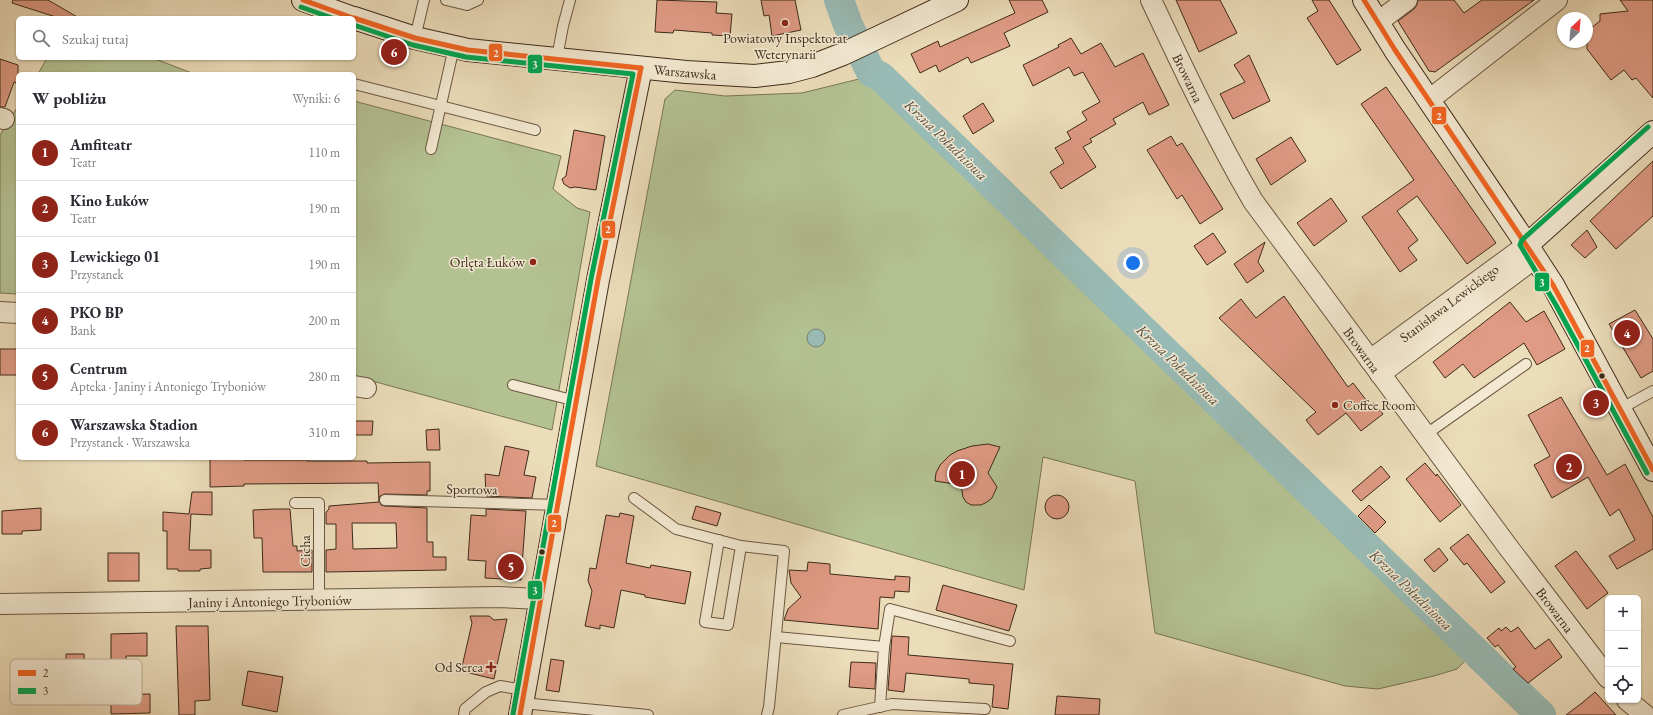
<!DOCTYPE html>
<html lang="pl">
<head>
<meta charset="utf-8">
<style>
  body { margin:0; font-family:"EB Garamond",serif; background:#f2f2f3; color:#2b2b33 }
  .controls { position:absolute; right:12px; bottom:12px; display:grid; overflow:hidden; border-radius:6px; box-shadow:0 1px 3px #0004 }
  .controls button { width:36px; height:36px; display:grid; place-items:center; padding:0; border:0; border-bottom:1px solid #e1e1e2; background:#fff; color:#2b2b33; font:20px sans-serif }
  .compass { position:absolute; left:1557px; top:12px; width:36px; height:36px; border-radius:50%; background:#fff; box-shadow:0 1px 3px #0004; rotate:26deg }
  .you { position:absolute; left:1133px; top:263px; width:14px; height:14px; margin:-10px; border:3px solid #fff; border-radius:50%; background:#1a73e8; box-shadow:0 0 0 6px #1a73e833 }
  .badge { display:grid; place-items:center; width:26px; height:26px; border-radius:50%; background:#8f2418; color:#fff; font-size:13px; font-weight:700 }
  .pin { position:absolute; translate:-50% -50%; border:2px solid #fff; box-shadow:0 1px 4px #0006 }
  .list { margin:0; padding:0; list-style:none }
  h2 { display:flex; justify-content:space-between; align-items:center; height:52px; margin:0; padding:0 16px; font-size:17px }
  h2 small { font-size:13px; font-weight:400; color:#7c7c81 }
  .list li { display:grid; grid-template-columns:26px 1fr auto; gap:12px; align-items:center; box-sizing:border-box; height:56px; padding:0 16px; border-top:1px solid #e1e1e2 }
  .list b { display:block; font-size:15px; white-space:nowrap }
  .list p { margin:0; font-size:13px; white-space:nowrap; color:#7c7c81 }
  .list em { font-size:13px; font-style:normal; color:#7c7c81 }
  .icon { flex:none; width:22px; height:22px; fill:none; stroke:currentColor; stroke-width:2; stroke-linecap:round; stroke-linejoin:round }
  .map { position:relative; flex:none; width:1653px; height:715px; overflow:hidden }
  .search { position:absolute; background:#fff; box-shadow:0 1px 3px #0004; left:16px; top:16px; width:340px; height:44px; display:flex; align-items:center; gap:10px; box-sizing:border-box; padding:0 14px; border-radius:6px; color:#7c7c81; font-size:15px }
  .panel { position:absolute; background:#fff; box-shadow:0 1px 3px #0004; left:16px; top:72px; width:340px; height:388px; border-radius:6px }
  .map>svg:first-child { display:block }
  .green { fill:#b4c292; stroke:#797656 }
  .water { fill:#99bbb5; stroke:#758177 }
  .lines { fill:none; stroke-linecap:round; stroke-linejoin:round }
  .river { stroke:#99bbb5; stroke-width:30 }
  .building { fill:#df9b84; stroke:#3e2a19; fill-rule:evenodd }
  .lane-casing { stroke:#6a5741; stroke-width:12 }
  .street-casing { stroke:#6a5741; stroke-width:22 }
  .secondary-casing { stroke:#3e2a19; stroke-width:24 }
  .lane { stroke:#f3e9d2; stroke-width:10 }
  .street { stroke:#f3e9d2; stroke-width:20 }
  .secondary { stroke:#f3e9d2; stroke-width:22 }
  .bus-1-casing { stroke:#f3e9d2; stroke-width:8 }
  .bus-2-casing { stroke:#f3e9d2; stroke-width:8 }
  .bus-1 { stroke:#f26522; stroke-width:5 }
  .bus-2 { stroke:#00a651; stroke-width:5 }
  .poi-dot { fill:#8f2418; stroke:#f3e9d2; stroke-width:1.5 }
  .bus-dot { fill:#3e2a19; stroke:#f3e9d2; stroke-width:1.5 }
  .labels { text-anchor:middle; stroke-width:3; stroke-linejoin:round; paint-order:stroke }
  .poi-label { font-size:14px; fill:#3e2a19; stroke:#f3e9d2; text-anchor:end }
  .street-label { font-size:14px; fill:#3e2a19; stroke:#f3e9d2 }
  .water-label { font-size:15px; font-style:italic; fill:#554e40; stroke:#f3e9d2 }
  .key { fill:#f3e9d2; stroke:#bdb09a; stroke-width:1 }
  .key-label { font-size:11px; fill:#3e2a19 }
  .line-badge { stroke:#f3e9d2; stroke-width:1.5 }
  .badge-label { font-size:11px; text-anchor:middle; font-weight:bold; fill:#fff }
</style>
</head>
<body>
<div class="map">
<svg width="1653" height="715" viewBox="0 0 1653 715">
  <rect width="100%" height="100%" fill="#ecddba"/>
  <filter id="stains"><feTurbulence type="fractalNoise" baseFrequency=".005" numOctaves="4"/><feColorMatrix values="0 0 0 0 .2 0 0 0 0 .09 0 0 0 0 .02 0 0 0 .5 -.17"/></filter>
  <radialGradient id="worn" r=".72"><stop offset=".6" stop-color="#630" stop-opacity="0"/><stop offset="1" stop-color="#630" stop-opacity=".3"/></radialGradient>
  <g class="green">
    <path d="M47,58H153L194,74H38Z"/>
    <path d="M863,78L1356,547L1469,657L1457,669L1434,676L1378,689L1345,686L1155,633L1135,481L1043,457L1024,590L596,466L665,99L675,90L725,96L802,93Z"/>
    <path d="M354,101L561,156L553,189L577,208L590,212L552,430L354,376Z"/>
    <path d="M18,106V294L0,293V135Z"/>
  </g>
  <circle class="water" cx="816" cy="338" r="9"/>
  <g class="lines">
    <path class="river" d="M839,0L848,25L871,72L881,77L1541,715"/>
  </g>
  <g class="building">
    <path d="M13,0H48L79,18H59L12,3Z"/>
    <path d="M657,0L717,2L716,13L732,14L730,36L712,35V33L674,30L673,33L655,32Z"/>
    <path d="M761,0H795L801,30L772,36L769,15L764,16Z"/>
    <path d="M1009,0H1042L1048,12L1004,33L1010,46L971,63L968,57L939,72L936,65L920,73L911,54L938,41L940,47L1015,13Z"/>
    <path d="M1176,0H1220L1237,33L1199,52Z"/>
    <path d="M1312,0H1329L1361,50L1337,65L1307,18L1318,11Z"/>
    <path d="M1418,0H1454L1464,13L1482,0H1534L1435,72L1429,71L1398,21L1414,9L1417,5Z"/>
    <path d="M1620,0H1653V98L1636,78L1632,80L1624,70L1611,80L1587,49V31L1600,21V14L1628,11Z"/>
    <path d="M1071,38L1081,54L1101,43L1115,67L1143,53L1169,105L1149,115L1143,102L1113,119L1116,124L1090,139L1092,142L1083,147L1096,167L1061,189L1050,172L1064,163L1055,148L1071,139L1067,132L1087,120L1082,112L1100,102L1083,72L1074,76L1069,67L1033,86L1023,65L1059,47L1058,45Z"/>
    <path d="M1249,55L1270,101L1233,119L1220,94L1245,82L1234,65Z"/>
    <path d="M0,59L18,65V84L14,82L5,107H0Z"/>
    <path d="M1386,87L1496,243L1467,264L1417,196L1397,211L1418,240L1408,248L1417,260L1400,272L1362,217L1414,180L1361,104Z"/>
    <path d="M983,103L994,121L973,134L963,116Z"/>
    <path d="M574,130L605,136L596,190L575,187L570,188L564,184L562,179L566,176Z"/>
    <path d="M1171,136L1177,146L1182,143L1223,209L1200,224L1182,195L1177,199L1147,150Z"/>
    <path d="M1291,137L1306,161L1271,185L1256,159Z"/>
    <path d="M1653,161V216L1616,249L1590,221Z"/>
    <path d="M1331,198L1347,221L1314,246L1297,223Z"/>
    <path d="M1587,230L1597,247L1585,258L1571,245Z"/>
    <path d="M1213,233L1226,252L1207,265L1194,246Z"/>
    <path d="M1265,242L1258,262L1264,271L1247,283L1234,264Z"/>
    <path d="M1284,296L1348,387L1353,383L1370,405L1374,403L1383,414L1361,431L1346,413L1318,435L1306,420L1316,412L1219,318L1241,299L1256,318Z"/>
    <path d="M1510,302L1526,322L1544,311L1565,349L1537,365L1524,343L1474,378L1463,364L1445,378L1433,362Z"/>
    <path d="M1635,310L1653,339V371L1641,378L1609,324Z"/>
    <rect x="0" y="349" width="18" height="26"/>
    <path d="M1561,397L1607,475L1625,464L1653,517V549L1617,569L1609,556L1635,540L1619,509L1610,516L1588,477L1552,498L1534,465L1550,456L1528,415Z"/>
    <path d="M354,421H373L372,435H354Z"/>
    <path d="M439,429L440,450H427L426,430Z"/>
    <path d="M988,444L1000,447L988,473L997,487L992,498L987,502L981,505H971L966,502L963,497L961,485L935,481L936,473L940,465L950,455L957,451L972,446Z"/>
    <path d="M505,446L529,451L524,475L536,477L532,498L486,496L485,474L499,476Z"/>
    <path d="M210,458H244V460H307V461H367V463L430,462V491H427V495L385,494L380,496L379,500L381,505L385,506L427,508V542H433V557H446V570L326,572V550L336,549V524H326V512L329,509V506L379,502L378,483L244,484V486L210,487ZM352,523H396L397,548L353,549Z"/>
    <path d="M1425,463L1436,476L1437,474L1461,505L1440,522L1406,479Z"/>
    <path d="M1381,466L1390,477L1361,501L1352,491Z"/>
    <path d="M192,492H212V515L191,514L189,550H211V568L200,569V571H178V569H167V531H163V512L189,514Z"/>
    <circle cx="1057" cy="507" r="12"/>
    <path d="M1369,505L1386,522L1375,533L1358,516Z"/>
    <path d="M696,506L721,513L717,526L692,519Z"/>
    <path d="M41,508V530L22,531V534H2V511Z"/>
    <path d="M274,509H290L293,546H297V551L312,550V572H263L262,538H254L253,510Z"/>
    <path d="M486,509L526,511L521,580L485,578L486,561L468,560L471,515L486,516Z"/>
    <path d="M620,513L634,516L626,563L650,568L651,565L691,572L685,604L645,597V595L621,590L614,628L600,625V629L585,626L592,591L588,581L590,568L596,569L606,515L619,517Z"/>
    <path d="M1468,534L1505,582L1491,593L1467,563L1464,565L1450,548Z"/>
    <path d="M1439,548L1448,560L1434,572L1424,560Z"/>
    <path d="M1576,551L1608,593L1587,609L1555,566Z"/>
    <rect x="108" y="553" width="31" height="28"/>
    <path d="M808,562L830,564V574L895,580V576L910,577L909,592L895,591L894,598L880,597L878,629L784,620L788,609L801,597L791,583L789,570L807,571Z"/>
    <path d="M943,585L1017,605L1009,631L936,610Z"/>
    <path d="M470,616H489L494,620L507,619L494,679L461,671L472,623Z"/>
    <path d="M176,626H208L210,700L195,701V715H179Z"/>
    <path d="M1506,627L1511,632L1518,627L1535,649L1549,639L1562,657L1528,683L1513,669L1516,667L1498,645L1495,647L1487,638L1499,628L1501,631Z"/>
    <path d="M147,633V656H126V670H111V634Z"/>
    <path d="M892,636L909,637L908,655L1013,664L1008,709L992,707L994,685L969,683V679L906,673L904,692L888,690Z"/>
    <path d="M66,654H84L85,671L66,672Z"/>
    <path d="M551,659L564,661L559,692L546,690Z"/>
    <path d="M851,662L876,663L875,689L849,687Z"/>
    <path d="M248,671L283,677L277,712L242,705Z"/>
    <path d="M1595,692L1616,715H1566L1582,703Z"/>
    <path d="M150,694V713L111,714V695Z"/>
    <path d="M1057,696L1100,699L1099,715H1055Z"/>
  </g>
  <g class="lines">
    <defs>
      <g id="lane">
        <path d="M446,0L467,5L478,0"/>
        <path d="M415,38L424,0"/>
        <path d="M557,58L563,26L570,0"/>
        <path d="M354,84L535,130"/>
        <path d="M431,149L454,47"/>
        <path d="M513,385L576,401"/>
        <path d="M1620,409L1653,391"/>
        <path d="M1425,435L1526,364"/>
        <path d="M634,498L676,529L741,546L728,625L705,622L719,540"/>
        <path d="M385,500L559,505"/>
        <path d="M295,503H319V600"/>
        <path d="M741,546L784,551L769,707L767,715"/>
        <path d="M776,637L884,647L880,707"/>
        <path d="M884,647L890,609L1010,641"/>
        <path d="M522,703L648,715"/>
        <path d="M464,715L465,709L486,692L500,686L524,690"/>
        <path d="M843,715L892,704L985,709"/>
      </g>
      <g id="street">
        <path d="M1151,0C1183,68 1215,136 1253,201L1508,547L1608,678"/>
        <path d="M1378,22L1407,0"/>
        <path d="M1429,100L1557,0"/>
        <path d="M0,118L4,119"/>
        <path d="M0,312L18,313"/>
        <path d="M1370,360L1527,245"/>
        <path d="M1380,374L1535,258"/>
        <path d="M354,386L366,388"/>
        <path d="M0,604L497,597L541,599"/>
        <path d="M1627,700L1645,715"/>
      </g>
      <g id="secondary">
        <path d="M303,0L353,18"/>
        <path d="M1364,0L1395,50L1527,245L1553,285L1653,470"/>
        <path d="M354,18L415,38L468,50L686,72L755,76L789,72L812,66L843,54L957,0"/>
        <path d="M1527,245L1653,132"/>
        <path d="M520,715L598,280L641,68"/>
      </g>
    </defs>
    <use href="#lane" class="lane-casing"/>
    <use href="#street" class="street-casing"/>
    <use href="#secondary" class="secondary-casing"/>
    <use href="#lane" class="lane"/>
    <use href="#street" class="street"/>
    <use href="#secondary" class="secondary"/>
    <defs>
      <g id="bus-1">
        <path d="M303,0L353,18"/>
        <path d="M1364,0L1395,50L1553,285L1653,470"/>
        <path d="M354,18L415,38L468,50L641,68"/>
        <path d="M520,715L598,280L641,68"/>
      </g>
      <g id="bus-2">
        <path d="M301,7L332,18"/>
        <path d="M354,25L413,45L466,57L633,74L591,279L513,714"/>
        <path d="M1647,473L1556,305L1520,245L1522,240L1648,127"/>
      </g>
    </defs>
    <use href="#bus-1" class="bus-1-casing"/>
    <use href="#bus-2" class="bus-2-casing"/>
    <use href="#bus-1" class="bus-1"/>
    <use href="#bus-2" class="bus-2"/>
  </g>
  <g class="poi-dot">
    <circle cx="785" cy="23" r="4"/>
    <circle cx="533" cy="262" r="4"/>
    <circle cx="1335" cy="405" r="4"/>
    <path d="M489 661h4v4h4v4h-4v4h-4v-4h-4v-4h4z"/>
  </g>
  <g class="bus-dot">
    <circle cx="1602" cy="376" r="3.5"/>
    <circle cx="542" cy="552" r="3.5"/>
  </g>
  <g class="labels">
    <g class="poi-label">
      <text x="785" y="43" text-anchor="middle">Powiatowy Inspektorat<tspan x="785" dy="16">Weterynarii</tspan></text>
      <text x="525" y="267">Orlęta Łuków</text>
      <text x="1343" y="410" text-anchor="start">Coffee Room</text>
      <text x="483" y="672">Od Serca</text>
    </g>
    <g class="street-label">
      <text transform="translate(685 72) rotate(5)" y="5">Warszawska</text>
      <text transform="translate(1188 78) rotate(64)" y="5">Browarna</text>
      <text transform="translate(1449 303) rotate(-37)" y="5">Stanisława Lewickiego</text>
      <text transform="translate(1362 350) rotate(54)" y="5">Browarna</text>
      <text transform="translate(472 489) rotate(1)" y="5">Sportowa</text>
      <text transform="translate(305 551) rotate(-90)" y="5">Cicha</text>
      <text transform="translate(270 601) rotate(-1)" y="5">Janiny i Antoniego Tryboniów</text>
      <text transform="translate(1555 610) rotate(53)" y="5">Browarna</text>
    </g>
    <g class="water-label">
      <text transform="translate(946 140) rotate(44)" y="5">Krzna Południowa</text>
      <text transform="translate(1178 365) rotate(44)" y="5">Krzna Południowa</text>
      <text transform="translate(1411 590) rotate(44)" y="5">Krzna Południowa</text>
    </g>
  </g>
  <rect x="10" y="659" width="132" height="46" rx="6" class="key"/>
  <rect x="18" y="670" width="18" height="6" fill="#f26522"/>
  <rect x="18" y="688" width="18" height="6" fill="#00a651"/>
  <g class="key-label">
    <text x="43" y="677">2</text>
    <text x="43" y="695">3</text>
  </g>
  <g class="line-badge">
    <rect x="488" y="43" width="15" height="19" rx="4" fill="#f26522"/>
    <rect x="527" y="54" width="16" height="20" rx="4" fill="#00a651"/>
    <rect x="1431" y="106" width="16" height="19" rx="4" fill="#f26522"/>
    <rect x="601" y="220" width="15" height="19" rx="4" fill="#f26522"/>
    <rect x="1534" y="272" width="16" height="20" rx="4" fill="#00a651"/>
    <rect x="1580" y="339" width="15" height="19" rx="4" fill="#f26522"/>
    <rect x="547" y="514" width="15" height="19" rx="4" fill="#f26522"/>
    <rect x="527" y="580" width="16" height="20" rx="4" fill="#00a651"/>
  </g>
  <g class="badge-label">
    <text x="496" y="57">2</text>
    <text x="535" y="68">3</text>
    <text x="1439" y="120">2</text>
    <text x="608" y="233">2</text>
    <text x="1542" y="286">3</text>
    <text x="1587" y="352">2</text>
    <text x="554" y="527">2</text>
    <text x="535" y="594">3</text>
  </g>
  <rect width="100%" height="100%" filter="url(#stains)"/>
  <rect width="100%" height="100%" fill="url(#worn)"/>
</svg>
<div class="controls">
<button>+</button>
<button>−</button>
<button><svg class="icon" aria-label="locate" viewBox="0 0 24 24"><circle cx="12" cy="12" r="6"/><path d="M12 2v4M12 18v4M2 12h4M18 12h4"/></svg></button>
</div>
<svg class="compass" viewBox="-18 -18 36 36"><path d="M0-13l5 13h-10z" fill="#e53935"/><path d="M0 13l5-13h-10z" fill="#7c7c81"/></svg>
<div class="you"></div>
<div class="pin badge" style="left:962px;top:474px">1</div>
<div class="pin badge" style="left:1569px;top:467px">2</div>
<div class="pin badge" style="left:1596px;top:403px">3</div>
<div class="pin badge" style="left:1627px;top:333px">4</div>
<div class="pin badge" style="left:511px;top:567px">5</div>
<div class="pin badge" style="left:394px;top:52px">6</div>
<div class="search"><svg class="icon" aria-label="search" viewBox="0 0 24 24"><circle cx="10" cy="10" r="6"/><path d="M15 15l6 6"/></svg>Szukaj tutaj</div>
<section class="panel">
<h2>W pobliżu<small>Wyniki: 6</small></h2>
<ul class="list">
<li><span class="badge">1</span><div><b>Amfiteatr</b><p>Teatr</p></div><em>110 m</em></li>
<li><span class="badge">2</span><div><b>Kino Łuków</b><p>Teatr</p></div><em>190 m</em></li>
<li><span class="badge">3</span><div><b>Lewickiego 01</b><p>Przystanek</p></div><em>190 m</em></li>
<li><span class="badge">4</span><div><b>PKO BP</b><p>Bank</p></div><em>200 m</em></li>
<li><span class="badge">5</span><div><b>Centrum</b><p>Apteka · Janiny i Antoniego Tryboniów</p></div><em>280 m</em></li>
<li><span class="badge">6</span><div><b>Warszawska Stadion</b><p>Przystanek · Warszawska</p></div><em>310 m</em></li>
</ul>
</section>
</div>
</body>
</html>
